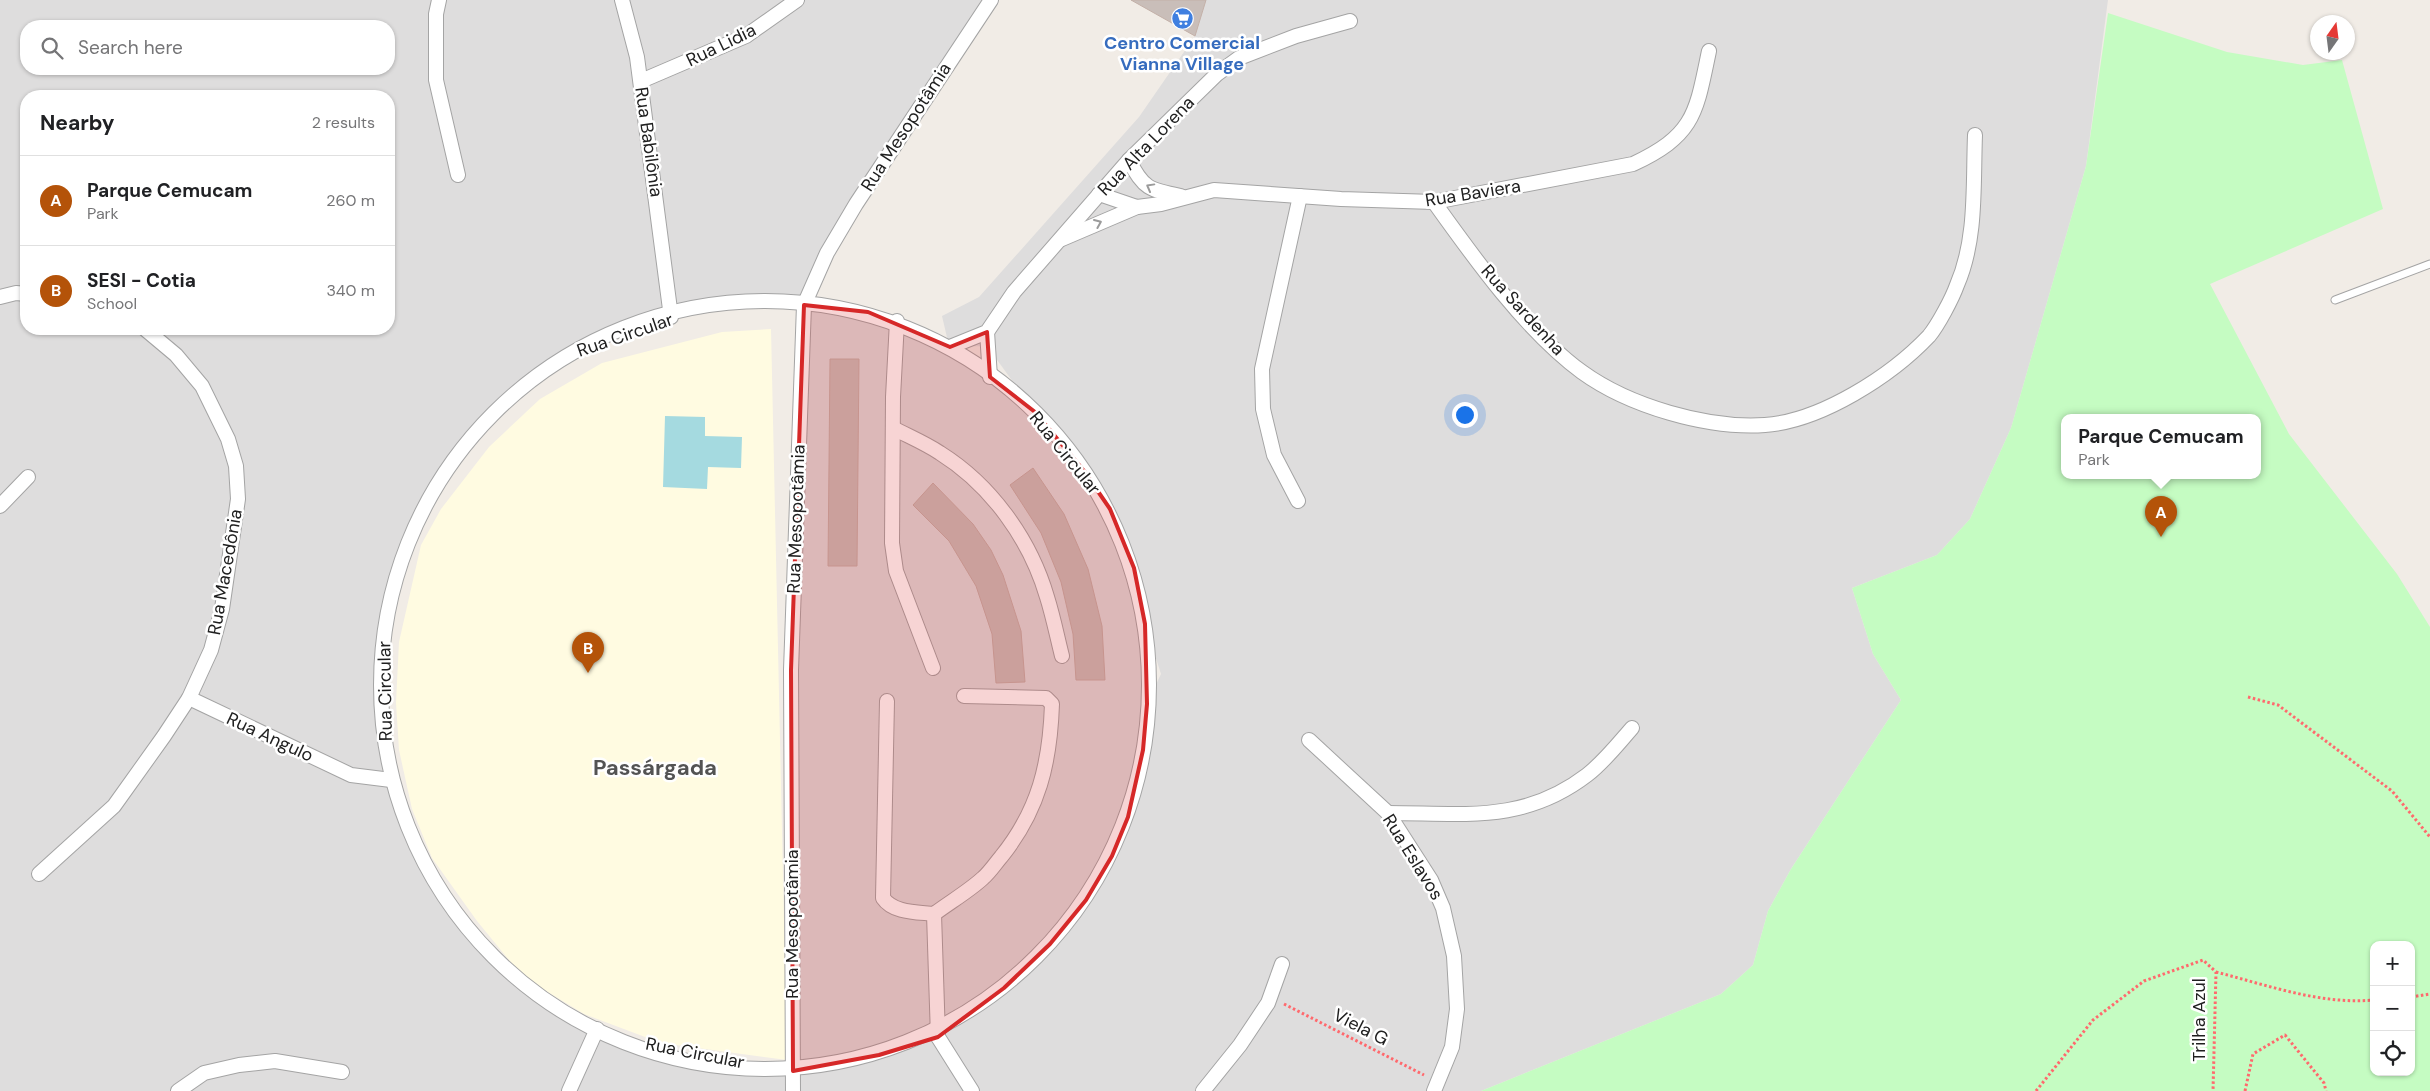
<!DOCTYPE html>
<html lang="en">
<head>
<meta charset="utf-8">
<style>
  body { margin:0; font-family:"DM Sans",sans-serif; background:#f6f6f6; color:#202124 }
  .controls { position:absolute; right:15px; bottom:15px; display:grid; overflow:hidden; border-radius:10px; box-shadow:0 1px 4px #0004 }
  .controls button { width:45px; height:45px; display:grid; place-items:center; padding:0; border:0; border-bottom:1px solid #e0e0e0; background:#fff; color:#202124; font:25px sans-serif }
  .compass { position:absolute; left:2310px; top:15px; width:45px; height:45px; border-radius:50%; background:#fff; box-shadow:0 1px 4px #0004; rotate:14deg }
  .you { position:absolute; left:1464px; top:414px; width:18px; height:18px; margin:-12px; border:4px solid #fff; border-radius:50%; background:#1a73e8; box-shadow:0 0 0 8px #1a73e833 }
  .badge { display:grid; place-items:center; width:32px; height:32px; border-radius:50%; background:#b45309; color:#fff; font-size:16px; font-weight:700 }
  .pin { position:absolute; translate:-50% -41px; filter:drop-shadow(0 1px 2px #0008) }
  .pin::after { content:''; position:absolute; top:26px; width:18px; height:15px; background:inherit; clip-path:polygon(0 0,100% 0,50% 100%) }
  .popup { position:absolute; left:2061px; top:414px; width:200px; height:65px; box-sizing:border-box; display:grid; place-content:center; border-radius:10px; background:#fff; filter:drop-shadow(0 1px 4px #0005); font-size:16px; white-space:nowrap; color:#757577 }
  .popup b { font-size:19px; color:#202124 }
  .popup::after { content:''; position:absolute; left:50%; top:100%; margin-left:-10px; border:10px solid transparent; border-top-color:#fff }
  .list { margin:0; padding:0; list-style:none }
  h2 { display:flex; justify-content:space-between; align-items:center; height:65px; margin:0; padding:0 20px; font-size:21px }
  h2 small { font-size:16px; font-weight:400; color:#757577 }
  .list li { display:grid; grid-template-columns:32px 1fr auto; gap:15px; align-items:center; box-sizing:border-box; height:90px; padding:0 20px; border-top:1px solid #e0e0e0 }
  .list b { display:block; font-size:19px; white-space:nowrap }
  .list p { margin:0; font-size:16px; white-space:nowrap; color:#757577 }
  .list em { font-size:16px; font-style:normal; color:#757577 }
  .icon { flex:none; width:28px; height:28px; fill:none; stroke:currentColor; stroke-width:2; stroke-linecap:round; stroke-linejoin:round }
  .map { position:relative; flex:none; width:2430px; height:1091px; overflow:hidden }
  .search { position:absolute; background:#fff; box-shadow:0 1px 4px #0004; left:20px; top:20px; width:375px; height:55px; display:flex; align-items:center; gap:12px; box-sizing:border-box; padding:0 18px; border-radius:20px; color:#757577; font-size:19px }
  .panel { position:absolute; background:#fff; box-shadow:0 1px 4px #0004; left:20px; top:90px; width:375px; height:245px; border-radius:20px }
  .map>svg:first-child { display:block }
  .residential { fill:#dedddd; fill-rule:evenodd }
  .education { fill:#fffbe1 }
  .park { fill:#c5fcc2; fill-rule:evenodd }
  .water { fill:#a5dae0 }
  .building { fill:#c9beb9; stroke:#c3b0a8 }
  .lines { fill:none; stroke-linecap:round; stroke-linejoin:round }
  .service-casing { stroke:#a4a4a4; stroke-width:9 }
  .minor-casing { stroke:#a4a4a4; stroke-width:16 }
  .path { stroke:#ff696d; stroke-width:3; stroke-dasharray:2.5 2.5; stroke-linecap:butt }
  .service { stroke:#fff; stroke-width:7 }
  .minor { stroke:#fff; stroke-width:14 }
  .oneway { stroke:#9b9b9b }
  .marked { fill:#d62828; fill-opacity:0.2; stroke:#d62828; stroke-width:4; stroke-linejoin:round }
  .labels { text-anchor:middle; stroke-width:5; stroke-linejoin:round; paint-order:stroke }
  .shop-label { font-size:18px; font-weight:bold; fill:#366cbe; stroke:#fff }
  .street-label { font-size:18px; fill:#202020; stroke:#fff }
  .district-label { font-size:22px; font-weight:bold; fill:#535353; stroke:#fff }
</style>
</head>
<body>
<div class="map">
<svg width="2430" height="1091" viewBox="0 0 2430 1091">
  <rect width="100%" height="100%" fill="#f1ece6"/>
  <path class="residential" d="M0,0H991L943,68L804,305L897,325L949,346L942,316L979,297L1139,117L1195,36L1206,0H2108L2086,166L2011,428L1970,519L1937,555L1852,588L1873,654L1901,700L1791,869L1768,911L1753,965L1721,994L1481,1091H0ZM26,26H389V69H26ZM26,96H389V329H26ZM747,304L803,305L791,670L792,1071L666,1051L597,1029L550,1004L513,975L476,941L445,901L409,835L386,750L382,708V647L400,554L413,521L447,467L466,441L495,409L552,363L588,344L671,317ZM987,346L1035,412L1077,463L983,371L951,347ZM1146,627L1161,674L1147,703L1145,627ZM928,1039L879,1055L807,1068V1067Z"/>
  <path class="education" d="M771,329L787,1060L661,1043L584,1014L523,977L477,921L432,858L412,809L399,750L396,703L399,642L421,545L441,509L489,447L540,399L602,363L722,332Z"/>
  <path class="park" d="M2108,13L2227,52L2303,65L2342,60L2383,209L2210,284L2289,434L2397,574L2430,627V1091H1481L1721,994L1753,965L1768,911L1791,869L1901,700L1873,654L1852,588L1937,555L1970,519L2011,428L2086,166ZM2065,418H2257V476H2065ZM2374,945H2411V1072H2374Z"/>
  <path class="water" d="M665,416L705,417V436L742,437L741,468L708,467L707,489L663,487Z"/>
  <g class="building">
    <path d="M1131,0H1206L1195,36Z"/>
    <path d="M830,359H859L857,566H828Z"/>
    <path d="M1033,468L1064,514L1088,569L1102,626L1105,680H1076L1073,634L1061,582L1041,533L1010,485Z"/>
    <path d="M933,483L973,524L991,550L1003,575L1021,631L1025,682L996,683L992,634L976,586L949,541L913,505Z"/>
  </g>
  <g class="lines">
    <defs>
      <path id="service" d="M2335,300L2430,264"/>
      <g id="minor">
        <path d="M439,0L436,14V80L458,175"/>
        <path d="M622,0L637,57L671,317"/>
        <path d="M641,81L746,36L797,0"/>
        <path d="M1129,160C1143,189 1150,190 1181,196"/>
        <path d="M1099,194L1137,207L1161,204L1214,190L1341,199L1434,202L1633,164C1695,135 1696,113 1709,51"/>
        <path d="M1434,202C1474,258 1526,331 1582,372C1629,406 1707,429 1765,425C1821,421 1891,376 1929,336C1938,325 1952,299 1957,285C1977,239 1973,185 1975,135"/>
        <path d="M1062,239L1137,207"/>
        <path d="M0,297L16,293L26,294"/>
        <circle cx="765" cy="685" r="384"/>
        <path d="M897,321L893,397L892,543L896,571L933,668"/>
        <path d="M987,332L990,377"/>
        <path d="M950,347L987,332L1014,292L1129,160L1217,74L1239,58L1296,36L1350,21"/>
        <path d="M893,428C908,436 925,443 940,453C991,485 1030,539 1047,597C1053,616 1057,636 1062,656"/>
        <path d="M1298,501L1274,455L1263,409L1262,369L1300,196"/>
        <path d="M0,506L28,477"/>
        <path d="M189,698L351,775L391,780"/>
        <path d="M887,701L883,898C893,913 917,912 934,914C950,902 969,891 983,878C990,872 995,864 1001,857C1039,810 1050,763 1052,704L1046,698L964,696"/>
        <path d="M1309,740L1388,813L1431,880L1443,908L1454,956L1457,1009L1452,1047L1434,1091"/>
        <path d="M1388,813C1463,813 1523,824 1587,775C1604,762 1618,744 1632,728"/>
        <path d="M39,874L114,806L164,736L189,698L211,650L222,609L238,499L236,466L228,439L202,386L176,355L145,329"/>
        <path d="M934,914L938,1037"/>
        <path d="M938,1037L972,1091"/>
        <path d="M178,1091L204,1073L239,1065L275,1061L342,1072"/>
        <path d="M569,1091L597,1029"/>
        <path d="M793,1091L791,670L804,305L827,253L856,204L991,0"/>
        <path d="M1203,1091L1240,1045L1268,1003L1282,964"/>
      </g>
    </defs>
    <use href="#service" class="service-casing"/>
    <use href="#minor" class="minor-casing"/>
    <g class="path">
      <path d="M2248,697L2278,705L2392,791L2430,837"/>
      <path d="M2216,972C2267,985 2321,1005 2374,1000"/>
      <path d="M2411,997L2430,994"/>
      <path d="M1284,1004L1424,1075"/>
      <path d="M2036,1091L2093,1020L2144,981L2203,960L2216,972L2213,1091"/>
      <path d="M2245,1091L2253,1054L2285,1035L2324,1083L2326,1091"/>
    </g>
    <use href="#service" class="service"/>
    <use href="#minor" class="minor"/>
  </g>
  <defs><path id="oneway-chevron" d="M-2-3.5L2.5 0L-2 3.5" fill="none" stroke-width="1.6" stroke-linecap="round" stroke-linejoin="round" transform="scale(1.25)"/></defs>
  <g class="oneway">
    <use href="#oneway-chevron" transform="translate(1150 187) rotate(-151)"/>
    <use href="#oneway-chevron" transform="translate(1098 223) rotate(-23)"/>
  </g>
  <path class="marked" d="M804,305L868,312L950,347L987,332L990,377L1035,412L1084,471L1110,509L1134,568L1145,624L1147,704L1143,750L1128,817L1112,856L1086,900L1050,944L1004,988L938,1037L879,1055L793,1071L791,670Z"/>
  <defs>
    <symbol id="supermarket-disc" viewBox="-11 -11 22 22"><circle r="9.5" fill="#3f7fe0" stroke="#fff"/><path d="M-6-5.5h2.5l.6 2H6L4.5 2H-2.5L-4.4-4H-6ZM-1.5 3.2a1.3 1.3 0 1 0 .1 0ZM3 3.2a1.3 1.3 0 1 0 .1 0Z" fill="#fff"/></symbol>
  </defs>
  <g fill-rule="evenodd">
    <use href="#supermarket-disc" x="1170" y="6" width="25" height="25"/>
  </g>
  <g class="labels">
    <g class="shop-label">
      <text x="1182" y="49">Centro Comercial<tspan x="1182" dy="21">Vianna Village</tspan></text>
    </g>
    <g class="street-label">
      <text transform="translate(721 45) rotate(-26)" y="6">Rua Lidia</text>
      <text transform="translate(906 127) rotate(-57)" y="6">Rua Mesopotâmia</text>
      <text transform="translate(649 142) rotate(82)" y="6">Rua Babilônia</text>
      <text transform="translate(1146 146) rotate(-46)" y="6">Rua Alta Lorena</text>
      <text transform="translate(1473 193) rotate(-9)" y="6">Rua Baviera</text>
      <text transform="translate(1523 310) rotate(48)" y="6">Rua Sardenha</text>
      <text transform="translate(625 335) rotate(-19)" y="6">Rua Circular</text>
      <text transform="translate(1065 453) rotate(51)" y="6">Rua Circular</text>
      <text transform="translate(796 519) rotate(-88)" y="6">Rua Mesopotâmia</text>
      <text transform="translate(225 572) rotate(-80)" y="6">Rua Macedônia</text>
      <text transform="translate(385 691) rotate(-91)" y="6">Rua Circular</text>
      <text transform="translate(270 737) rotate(25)" y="6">Rua Angulo</text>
      <text transform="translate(1413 857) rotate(58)" y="6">Rua Eslavos</text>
      <text transform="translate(792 924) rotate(-90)" y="6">Rua Mesopotâmia</text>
      <text transform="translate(2199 1020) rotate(-90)" y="6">Trilha Azul</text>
      <text transform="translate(1361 1027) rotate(27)" y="6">Viela G</text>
      <text transform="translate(695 1053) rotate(11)" y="6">Rua Circular</text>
    </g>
    <g class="district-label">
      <text x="655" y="775">Passárgada</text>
    </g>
  </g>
</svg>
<div class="controls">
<button>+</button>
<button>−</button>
<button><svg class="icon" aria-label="locate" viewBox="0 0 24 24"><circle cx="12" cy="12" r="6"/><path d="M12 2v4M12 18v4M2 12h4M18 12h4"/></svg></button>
</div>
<svg class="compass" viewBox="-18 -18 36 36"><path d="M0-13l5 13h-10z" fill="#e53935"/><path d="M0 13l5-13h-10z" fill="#757577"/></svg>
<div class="you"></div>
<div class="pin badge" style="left:2161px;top:537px">A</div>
<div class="popup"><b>Parque Cemucam</b>Park</div>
<div class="pin badge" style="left:588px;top:673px">B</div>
<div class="search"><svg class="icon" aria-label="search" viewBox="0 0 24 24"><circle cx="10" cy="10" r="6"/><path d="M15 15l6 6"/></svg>Search here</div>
<section class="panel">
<h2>Nearby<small>2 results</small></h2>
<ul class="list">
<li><span class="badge">A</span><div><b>Parque Cemucam</b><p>Park</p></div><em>260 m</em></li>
<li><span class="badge">B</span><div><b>SESI - Cotia</b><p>School</p></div><em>340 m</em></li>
</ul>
</section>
</div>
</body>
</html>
